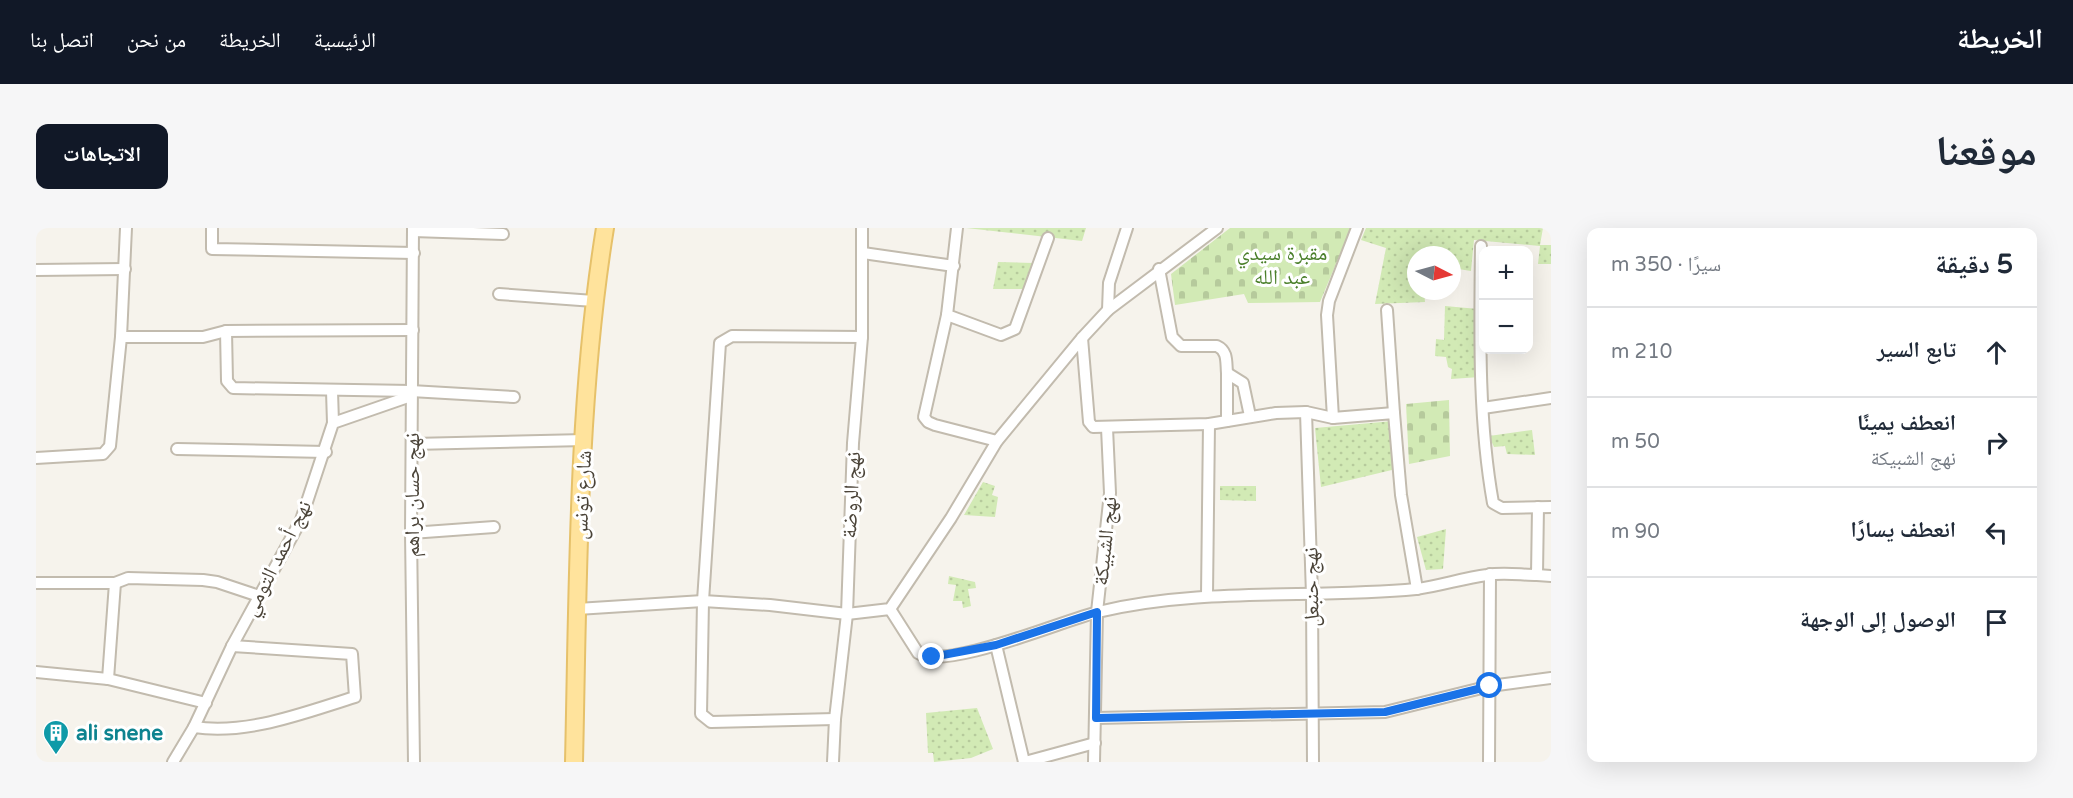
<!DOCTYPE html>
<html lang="ar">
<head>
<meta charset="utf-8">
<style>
  body { margin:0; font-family:"Varela Round","Noto Naskh Arabic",sans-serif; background:#f6f6f7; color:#1f2937; direction:rtl }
  .controls { position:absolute; right:18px; top:18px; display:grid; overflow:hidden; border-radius:12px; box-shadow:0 6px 24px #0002 }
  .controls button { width:54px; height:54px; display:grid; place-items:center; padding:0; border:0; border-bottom:2px solid #e0e1e3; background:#fff; color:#1f2937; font:30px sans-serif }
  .compass { position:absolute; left:1371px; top:18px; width:54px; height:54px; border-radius:50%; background:#fff; box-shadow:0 6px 24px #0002; rotate:96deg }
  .stop { position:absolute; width:18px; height:18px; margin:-14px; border:4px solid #1a73e8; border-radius:50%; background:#fff }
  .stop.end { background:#1a73e8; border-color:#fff; box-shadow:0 2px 6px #0008 }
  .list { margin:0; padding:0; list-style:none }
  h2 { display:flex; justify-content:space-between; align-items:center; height:78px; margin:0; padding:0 24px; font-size:26px }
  h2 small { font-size:20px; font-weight:400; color:#747a83 }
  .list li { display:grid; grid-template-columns:39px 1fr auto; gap:18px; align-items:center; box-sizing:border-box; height:90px; padding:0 24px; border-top:2px solid #e0e1e3 }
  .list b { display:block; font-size:22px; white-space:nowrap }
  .list p { margin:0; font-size:20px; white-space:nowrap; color:#747a83 }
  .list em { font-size:20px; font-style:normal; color:#747a83 }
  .icon { flex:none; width:33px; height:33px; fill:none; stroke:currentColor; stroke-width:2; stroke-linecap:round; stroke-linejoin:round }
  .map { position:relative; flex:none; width:1515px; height:534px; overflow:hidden; direction:ltr; border-radius:12px }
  header { display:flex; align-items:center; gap:36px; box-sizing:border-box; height:84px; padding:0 30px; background:#111827; color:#fff }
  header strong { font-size:28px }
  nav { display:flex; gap:33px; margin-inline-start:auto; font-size:21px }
  .intro { display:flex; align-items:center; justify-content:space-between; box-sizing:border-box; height:144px; padding:0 36px }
  h1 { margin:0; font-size:42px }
  .button { padding:15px 27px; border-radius:12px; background:#111827; color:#fff; font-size:21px; font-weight:700 }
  main { display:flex; gap:36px; padding:0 36px }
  aside { flex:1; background:#fff; border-radius:12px; box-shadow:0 6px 24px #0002 }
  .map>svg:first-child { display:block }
  .grass { fill:url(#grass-dots) }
  .cemetery { fill:url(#cemetery-stones) }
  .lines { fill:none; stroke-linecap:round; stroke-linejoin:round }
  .minor-casing { stroke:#c2bbae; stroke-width:14 }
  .primary-casing { stroke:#e6c16a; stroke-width:20 }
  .minor { stroke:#fff; stroke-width:10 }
  .primary { stroke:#ffe39c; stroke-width:16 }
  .route { stroke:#1a73e8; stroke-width:8 }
  .labels { text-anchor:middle; stroke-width:6; stroke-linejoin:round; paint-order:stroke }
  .park-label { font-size:21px; fill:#4a7f2a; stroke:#fff }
  .street-label { font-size:21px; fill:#4b4439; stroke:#fff }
  .culture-label { font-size:21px; font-weight:bold; fill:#0d838f; stroke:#fff; text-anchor:start }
</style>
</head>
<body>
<header>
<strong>الخريطة</strong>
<nav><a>الرئيسية</a><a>الخريطة</a><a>من نحن</a><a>اتصل بنا</a></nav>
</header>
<div class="intro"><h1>موقعنا</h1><a class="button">الاتجاهات</a></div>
<main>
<aside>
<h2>5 دقيقة<small>سيرًا · 350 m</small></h2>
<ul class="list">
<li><svg class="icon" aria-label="ahead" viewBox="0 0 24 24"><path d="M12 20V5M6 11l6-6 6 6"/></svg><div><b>تابع السير</b></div><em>210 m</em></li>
<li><svg class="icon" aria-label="right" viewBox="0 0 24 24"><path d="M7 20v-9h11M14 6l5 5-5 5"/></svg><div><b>انعطف يمينًا</b><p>نهج الشبيكة</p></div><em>50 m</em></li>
<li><svg class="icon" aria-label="left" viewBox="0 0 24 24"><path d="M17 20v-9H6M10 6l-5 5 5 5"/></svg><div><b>انعطف يسارًا</b></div><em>90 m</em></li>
<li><svg class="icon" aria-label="arrive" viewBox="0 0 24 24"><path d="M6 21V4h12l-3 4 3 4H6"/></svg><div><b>الوصول إلى الوجهة</b></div></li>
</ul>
</aside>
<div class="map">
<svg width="1515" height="534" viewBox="0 0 1515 534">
  <defs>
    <pattern id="grass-dots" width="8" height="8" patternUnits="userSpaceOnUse" patternTransform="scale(1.5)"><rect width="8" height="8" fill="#d2eab5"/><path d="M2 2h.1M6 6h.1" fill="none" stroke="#b6ca9c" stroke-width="1.8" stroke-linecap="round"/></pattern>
    <pattern id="cemetery-stones" width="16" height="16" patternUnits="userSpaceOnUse" patternTransform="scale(1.5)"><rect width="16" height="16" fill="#d2eab5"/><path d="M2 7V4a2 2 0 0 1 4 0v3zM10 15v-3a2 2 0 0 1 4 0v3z" fill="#b6ca9c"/></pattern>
  </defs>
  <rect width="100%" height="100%" fill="#f6f3ec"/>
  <g class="grass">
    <path d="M930,0H1050L1046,13Z"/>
    <path d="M1330,0H1507L1504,17H1515V36H1502L1504,18L1438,12L1435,43L1416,40V27H1380V63H1388L1389,74L1339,76L1350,20L1325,12Z"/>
    <path d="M962,34L997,35L988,61H957Z"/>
    <path d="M1409,78L1442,81L1444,149L1415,151L1416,141L1412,139L1410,129L1399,128L1400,111L1408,112Z"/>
    <path d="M1357,193L1360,241L1285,259L1279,200Z"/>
    <path d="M1496,202L1499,227L1471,226L1469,218L1458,219L1453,208Z"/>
    <path d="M947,254L959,258L956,267L962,269L959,289L928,287Z"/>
    <path d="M1184,258H1220V273L1184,272Z"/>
    <path d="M1410,301L1407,341L1390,342L1381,309Z"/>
    <path d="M913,348L939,354L940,360L932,361L935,378L927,380L926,373H917L920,357L912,356Z"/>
    <path d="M941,480L957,521L935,530L898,534L897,525H892L890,485Z"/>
  </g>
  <g class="cemetery">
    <path d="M1194,0H1315L1284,74L1212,75L1208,66L1139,77L1135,46Z"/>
    <path d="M1413,172L1414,228L1373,236L1370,176Z"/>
  </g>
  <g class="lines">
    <defs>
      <g id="minor">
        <path d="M176,0V21L378,25"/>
        <path d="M377,0L375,305L378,534"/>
        <path d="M921,0L911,87L965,107L979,101L1012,10"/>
        <path d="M377,3L467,6"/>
        <path d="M1445,18C1444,104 1442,191 1457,275L1466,280L1515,279"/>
        <path d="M827,25L918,38"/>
        <path d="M1123,41L1136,109L1145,118H1181C1192,123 1190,134 1191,145"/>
        <path d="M0,42L89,41"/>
        <path d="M463,66L558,73"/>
        <path d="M1072,82L1073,55L1091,0"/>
        <path d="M1351,82L1358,185"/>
        <path d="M911,87L888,189L892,194L899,197L961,213"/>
        <path d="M190,103L191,153L197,160L375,163L478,169"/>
        <path d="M85,109H167L190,103L377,102"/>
        <path d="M1046,110L1053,194L1057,199L1173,196L1240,185L1270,184L1297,190L1358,185L1365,267L1381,361"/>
        <path d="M296,163L297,195"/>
        <path d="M1447,180L1515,170"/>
        <path d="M1270,184L1276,367L1277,534"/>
        <path d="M1297,190L1291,87L1293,73L1321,0"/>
        <path d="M1191,193V145L1207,155L1214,188"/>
        <path d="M377,216L549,212"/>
        <path d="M141,221L290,224"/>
        <path d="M0,230L67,226L74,218L85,109L90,0"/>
        <path d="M375,305L458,299"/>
        <path d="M1501,347L1515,348"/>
        <path d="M0,355H79L92,350L167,352L181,354L223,368"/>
        <path d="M1171,367L1173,196"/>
        <path d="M541,381L667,373L734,377L811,386L854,381L915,290L961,213L1046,110L1072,82L1181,0"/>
        <path d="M854,381L882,425C909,443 1028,392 1062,384C1166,359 1274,371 1380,361C1404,358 1427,350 1451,347C1467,344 1485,347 1501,347L1502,279"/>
        <path d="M960,417L988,534"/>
        <path d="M0,444L72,451L170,475"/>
        <path d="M72,451L79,355"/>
        <path d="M1060,490L1349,484L1454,458L1515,450"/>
        <path d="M799,491L675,494L665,486L667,373L684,115L696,108L826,109"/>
        <path d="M158,499C212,507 267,485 319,469L316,426L196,418"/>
        <path d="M137,534L158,499L196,418L265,292L297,195L375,168"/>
        <path d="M797,534L799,491L811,386L817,215L826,109V0"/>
        <path d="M989,534L1059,515"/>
        <path d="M1058,534L1061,384L1074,265L1071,200"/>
        <path d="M1453,534L1454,346"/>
      </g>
      <path id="primary" d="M538,534C542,359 541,173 569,0"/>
    </defs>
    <use href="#minor" class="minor-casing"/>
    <use href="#primary" class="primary-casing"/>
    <use href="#minor" class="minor"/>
    <use href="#primary" class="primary"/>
  </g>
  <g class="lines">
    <path class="route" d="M896,429L960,417L1061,384L1060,490L1349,484L1454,458"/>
  </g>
  <defs>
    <symbol id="building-pin" viewBox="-11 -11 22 30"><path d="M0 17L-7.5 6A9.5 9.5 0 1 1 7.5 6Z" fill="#0f9aa8" stroke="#fff"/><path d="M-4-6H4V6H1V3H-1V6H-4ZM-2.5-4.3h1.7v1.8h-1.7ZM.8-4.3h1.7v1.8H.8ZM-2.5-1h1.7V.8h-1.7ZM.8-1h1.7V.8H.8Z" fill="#fff"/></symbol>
  </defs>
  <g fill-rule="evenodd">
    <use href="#building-pin" x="5" y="490" width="30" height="40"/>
  </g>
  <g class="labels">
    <g class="park-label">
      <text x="1246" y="32">مقبرة سيدي<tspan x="1246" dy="24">عبد الله</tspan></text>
    </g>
    <g class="street-label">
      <text transform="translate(376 267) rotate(-90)" y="7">نهج حسان براهم</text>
      <text transform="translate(546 267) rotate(-87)" y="7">شارع تونس</text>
      <text transform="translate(815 267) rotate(-87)" y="7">نهج الروضة</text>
      <text transform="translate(1069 313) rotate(-84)" y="7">نهج الشبيكة</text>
      <text transform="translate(241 330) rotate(-63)" y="7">نهج أحمد التومي</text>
      <text transform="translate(1275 359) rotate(-91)" y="7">نهج حنبعل</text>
    </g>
    <g class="culture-label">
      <text x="40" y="512">ali snene</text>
    </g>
  </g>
</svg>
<div class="controls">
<button>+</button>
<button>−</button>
</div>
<svg class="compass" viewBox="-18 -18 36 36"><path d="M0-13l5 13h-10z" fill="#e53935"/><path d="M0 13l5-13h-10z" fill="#747a83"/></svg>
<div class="stop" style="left:1454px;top:458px"></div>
<div class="stop end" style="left:896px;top:429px"></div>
</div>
</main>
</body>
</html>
